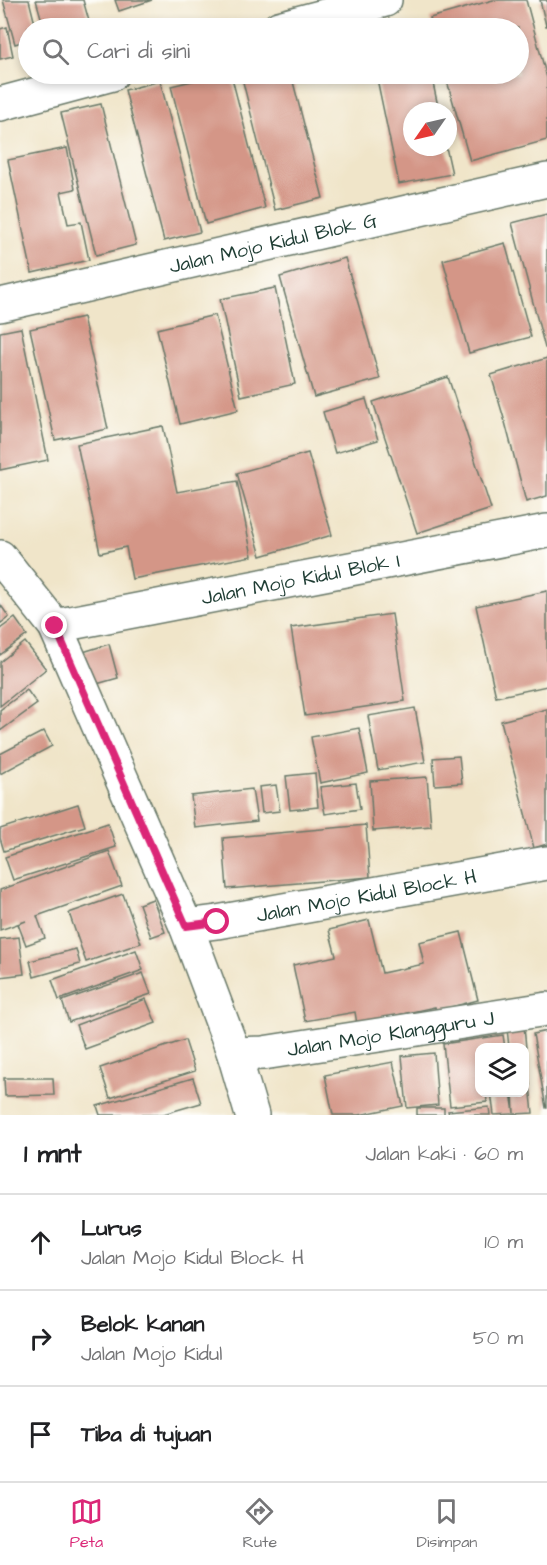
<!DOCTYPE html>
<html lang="id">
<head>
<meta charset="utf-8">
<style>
  body { margin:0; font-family:"Architects Daughter",sans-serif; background:#f6f6f6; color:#202124 }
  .controls { position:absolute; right:18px; bottom:18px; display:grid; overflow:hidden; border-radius:12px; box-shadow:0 3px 9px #0003 }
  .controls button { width:54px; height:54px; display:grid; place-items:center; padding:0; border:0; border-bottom:2px solid #e0e0e0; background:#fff; color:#202124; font:30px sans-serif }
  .compass { position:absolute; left:403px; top:102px; width:54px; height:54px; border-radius:50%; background:#fff; box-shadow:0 3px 9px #0003; rotate:236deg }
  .stop { position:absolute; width:18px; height:18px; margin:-14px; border:4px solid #db2777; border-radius:50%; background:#fff }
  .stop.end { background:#db2777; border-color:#fff; box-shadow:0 2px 6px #0008 }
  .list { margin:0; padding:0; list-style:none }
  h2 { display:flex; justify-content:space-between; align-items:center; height:78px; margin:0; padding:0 24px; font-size:26px }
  h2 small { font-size:20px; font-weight:400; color:#757577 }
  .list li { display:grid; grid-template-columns:39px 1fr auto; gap:18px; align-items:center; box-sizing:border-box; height:96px; padding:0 24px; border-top:2px solid #e0e0e0 }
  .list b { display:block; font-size:22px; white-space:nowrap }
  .list p { margin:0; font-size:20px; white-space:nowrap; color:#757577 }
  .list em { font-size:20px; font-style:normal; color:#757577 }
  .icon { flex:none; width:33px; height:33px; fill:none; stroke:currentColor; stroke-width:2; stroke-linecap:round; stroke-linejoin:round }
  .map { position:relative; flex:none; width:547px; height:1115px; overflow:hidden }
  .search { position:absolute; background:#fff; box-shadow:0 3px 9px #0003; left:18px; right:18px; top:18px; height:66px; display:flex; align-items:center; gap:15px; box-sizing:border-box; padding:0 21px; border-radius:33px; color:#757577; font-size:22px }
  .sheet { height:366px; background:#fff }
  nav { display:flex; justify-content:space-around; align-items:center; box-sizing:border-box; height:84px; border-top:2px solid #e0e0e0; background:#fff; font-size:16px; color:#757577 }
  nav a { display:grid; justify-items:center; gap:3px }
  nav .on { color:#db2777 }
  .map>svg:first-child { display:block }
  .building { fill:#d49687 }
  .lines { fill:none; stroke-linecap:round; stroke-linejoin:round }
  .minor-casing { stroke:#687868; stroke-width:36 }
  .minor { stroke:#fff; stroke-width:33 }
  .route { stroke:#db2777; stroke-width:8 }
  .labels { text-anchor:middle; stroke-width:4.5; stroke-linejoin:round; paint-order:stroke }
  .street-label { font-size:20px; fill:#1f3d34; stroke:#fdfcf7 }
</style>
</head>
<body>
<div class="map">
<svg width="547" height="1115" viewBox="0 0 547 1115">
  <rect width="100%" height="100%" fill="#fdfcf7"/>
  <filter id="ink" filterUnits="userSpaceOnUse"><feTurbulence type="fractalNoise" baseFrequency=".0167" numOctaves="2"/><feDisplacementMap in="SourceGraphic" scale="12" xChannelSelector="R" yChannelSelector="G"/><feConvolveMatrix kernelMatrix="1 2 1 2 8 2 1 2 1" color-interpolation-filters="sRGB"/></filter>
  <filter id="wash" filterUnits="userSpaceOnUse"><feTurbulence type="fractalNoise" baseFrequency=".008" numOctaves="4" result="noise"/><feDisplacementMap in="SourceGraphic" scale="24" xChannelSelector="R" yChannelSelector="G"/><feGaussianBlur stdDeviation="1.35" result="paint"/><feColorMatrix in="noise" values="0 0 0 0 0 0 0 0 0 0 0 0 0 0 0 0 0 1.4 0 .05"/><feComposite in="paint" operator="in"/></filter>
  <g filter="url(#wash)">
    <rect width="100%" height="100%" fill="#f0e5c9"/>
    <g id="blocks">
      <g class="building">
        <path d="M3,0H29L36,28H28V40L15,44Z"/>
        <path d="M36,0H83L91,28H44Z"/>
        <path d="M115,0H152L119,11Z"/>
        <path d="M493,0H526L547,78V140L470,161L445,74H518V28H433L430,18Z"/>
        <path d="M540,0H547V26H546Z"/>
        <path d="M7,27L13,56L0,59V29Z"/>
        <path d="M221,74H231L265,208L206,224L171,86Z"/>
        <path d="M241,74H291L323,198L275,210Z"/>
        <path d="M376,74H431L439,111H412V147H446L452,174L399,184Z"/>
        <path d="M160,81L200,232L164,241L125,90Z"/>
        <path d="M101,104L136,245L96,255L61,113Z"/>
        <path d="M67,148L75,189L61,192L68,224L81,222L89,260L32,273L8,160Z"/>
        <path d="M547,214V347L545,348L512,223Z"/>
        <path d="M505,243L531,337L469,353L443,260Z"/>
        <path d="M345,258L380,379L314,397L280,277Z"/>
        <path d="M275,288L295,384L241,396L220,299Z"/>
        <path d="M215,315L238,410L180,424L157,329Z"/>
        <path d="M83,317L108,429L55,440L30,329Z"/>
        <path d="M21,328L48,460L0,470V332Z"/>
        <path d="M547,358V496L526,502L505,422L491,375Z"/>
        <path d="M448,377L491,509L417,533L373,402Z"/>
        <path d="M366,399L378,440L335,453L323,412Z"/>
        <path d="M163,426L177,492L237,481L252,556L132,579L126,547L100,553L77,444Z"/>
        <path d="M308,453L332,535L261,556L237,473Z"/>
        <path d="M547,591V686L496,697L476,606Z"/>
        <path d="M0,604L9,617L1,623L0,621Z"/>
        <path d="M392,614L405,701L305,716L291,628Z"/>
        <path d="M15,618L27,635L0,655V629Z"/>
        <path d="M25,642L46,669L0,706V662Z"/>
        <path d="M109,644L118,678L93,685L83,652Z"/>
        <path d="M27,690L37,704L0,731V710Z"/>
        <path d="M415,708L425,762L378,770L368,716Z"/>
        <path d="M547,709V844L534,848L501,721Z"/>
        <path d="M359,728L368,773L320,783L311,737Z"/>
        <path d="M44,731L52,746L0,774V754Z"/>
        <path d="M459,756L462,783L435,785L433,758Z"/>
        <path d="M315,773L318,807L290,810L286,776Z"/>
        <path d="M427,777L431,826L373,831L370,781Z"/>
        <path d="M356,783L360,809L325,814L320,787Z"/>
        <path d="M276,785L280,811L262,813L259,787Z"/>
        <path d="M252,789L257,821L195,828L191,796Z"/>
        <path d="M78,804L85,826L4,851L0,838V829Z"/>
        <path d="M108,823L116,847L13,880L5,857Z"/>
        <path d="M366,825L370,877L227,889L223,838Z"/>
        <path d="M109,851L122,886L37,916L45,938L26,945L18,924L26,921L0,930V890Z"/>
        <path d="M123,894L141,943L86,962L69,913Z"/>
        <path d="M153,899L165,932L151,937L139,904Z"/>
        <path d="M369,920L382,973L424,964L419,942L461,932L478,1000L436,1011L435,1007L357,1024L355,1012L305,1021L293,965L336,956L329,930Z"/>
        <path d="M19,937L24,974L0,977V939Z"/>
        <path d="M76,949L80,964L34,977L30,961Z"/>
        <path d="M136,950L143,970L59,1000L52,980Z"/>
        <path d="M143,973L151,994L69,1022L62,1001Z"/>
        <path d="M146,999L156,1023L85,1049L76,1025Z"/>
        <path d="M524,1026L526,1048H509L507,1028Z"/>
        <path d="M547,1031V1108H546L533,1034Z"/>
        <path d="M503,1035L505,1048H480V1092H486L487,1102L450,1106L443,1044Z"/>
        <path d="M185,1040L195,1071L110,1098L100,1068Z"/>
        <path d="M524,1048H526L533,1113L494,1115L491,1092H511L514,1113L513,1092H524Z"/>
        <path d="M434,1053L438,1105L407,1108L402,1056Z"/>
        <path d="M393,1062L403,1106L359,1115H333L325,1075Z"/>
        <path d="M4,1078H53L54,1095L5,1096Z"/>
        <path d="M193,1078L201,1103L160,1115H100L97,1106Z"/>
        <path d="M489,1107L490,1115H449L448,1111Z"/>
        <rect x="417" y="1108" width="27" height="7"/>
      </g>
    </g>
  </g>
  <g filter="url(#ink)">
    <use href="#blocks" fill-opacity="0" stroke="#687868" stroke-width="1.5"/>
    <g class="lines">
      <defs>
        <g id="minor">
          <path d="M279,28L385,0"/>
          <path d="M0,104L112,74"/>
          <path id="s1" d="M0,305L547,180"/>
          <path d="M0,557L55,626L186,926L234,1054L252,1115"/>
          <path id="s2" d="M55,626L547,531"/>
          <path id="s3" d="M186,926L217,922L547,863"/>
          <path id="s4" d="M234,1054L263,1053L547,1009"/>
        </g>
      </defs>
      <use href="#minor" class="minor-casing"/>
      <use href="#minor" class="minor"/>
    </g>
  </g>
  <g class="lines" filter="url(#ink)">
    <path class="route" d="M55,626L186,926L217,922"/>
  </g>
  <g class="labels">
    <g class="street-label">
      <text dy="7" stroke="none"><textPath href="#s1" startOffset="280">Jalan Mojo Kidul Blok G</textPath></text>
      <text dy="7" stroke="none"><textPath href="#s2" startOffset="250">Jalan Mojo Kidul Blok I</textPath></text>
      <text dy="7" stroke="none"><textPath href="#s3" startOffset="183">Jalan Mojo Kidul Block H</textPath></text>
      <text dy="7" stroke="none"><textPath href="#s4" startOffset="158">Jalan Mojo Klangguru J</textPath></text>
    </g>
  </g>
</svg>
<div class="controls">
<button><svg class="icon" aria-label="layers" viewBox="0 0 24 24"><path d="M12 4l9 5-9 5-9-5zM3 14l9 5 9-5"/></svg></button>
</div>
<svg class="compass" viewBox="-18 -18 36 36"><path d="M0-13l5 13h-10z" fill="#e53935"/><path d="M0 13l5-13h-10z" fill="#757577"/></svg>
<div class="stop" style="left:217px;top:922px"></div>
<div class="stop end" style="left:55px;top:626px"></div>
<div class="search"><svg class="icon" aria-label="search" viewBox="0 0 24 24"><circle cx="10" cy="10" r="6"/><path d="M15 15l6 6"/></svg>Cari di sini</div>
</div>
<section class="sheet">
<h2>1 mnt<small>Jalan kaki · 60 m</small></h2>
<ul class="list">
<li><svg class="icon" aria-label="ahead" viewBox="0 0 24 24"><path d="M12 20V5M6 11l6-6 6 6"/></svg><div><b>Lurus</b><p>Jalan Mojo Kidul Block H</p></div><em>10 m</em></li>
<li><svg class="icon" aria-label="right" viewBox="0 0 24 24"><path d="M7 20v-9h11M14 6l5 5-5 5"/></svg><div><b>Belok kanan</b><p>Jalan Mojo Kidul</p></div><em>50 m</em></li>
<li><svg class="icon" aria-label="arrive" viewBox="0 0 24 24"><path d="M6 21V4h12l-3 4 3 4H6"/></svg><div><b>Tiba di tujuan</b></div></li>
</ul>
</section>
<nav>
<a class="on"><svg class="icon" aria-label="map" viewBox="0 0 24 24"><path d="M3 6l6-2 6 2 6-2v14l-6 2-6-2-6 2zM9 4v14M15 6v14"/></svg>Peta</a>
<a><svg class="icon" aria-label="directions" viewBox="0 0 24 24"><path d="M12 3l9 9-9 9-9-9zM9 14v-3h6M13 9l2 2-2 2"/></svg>Rute</a>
<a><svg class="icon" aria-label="saved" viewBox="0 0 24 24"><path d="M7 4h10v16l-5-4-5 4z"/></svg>Disimpan</a>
</nav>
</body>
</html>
